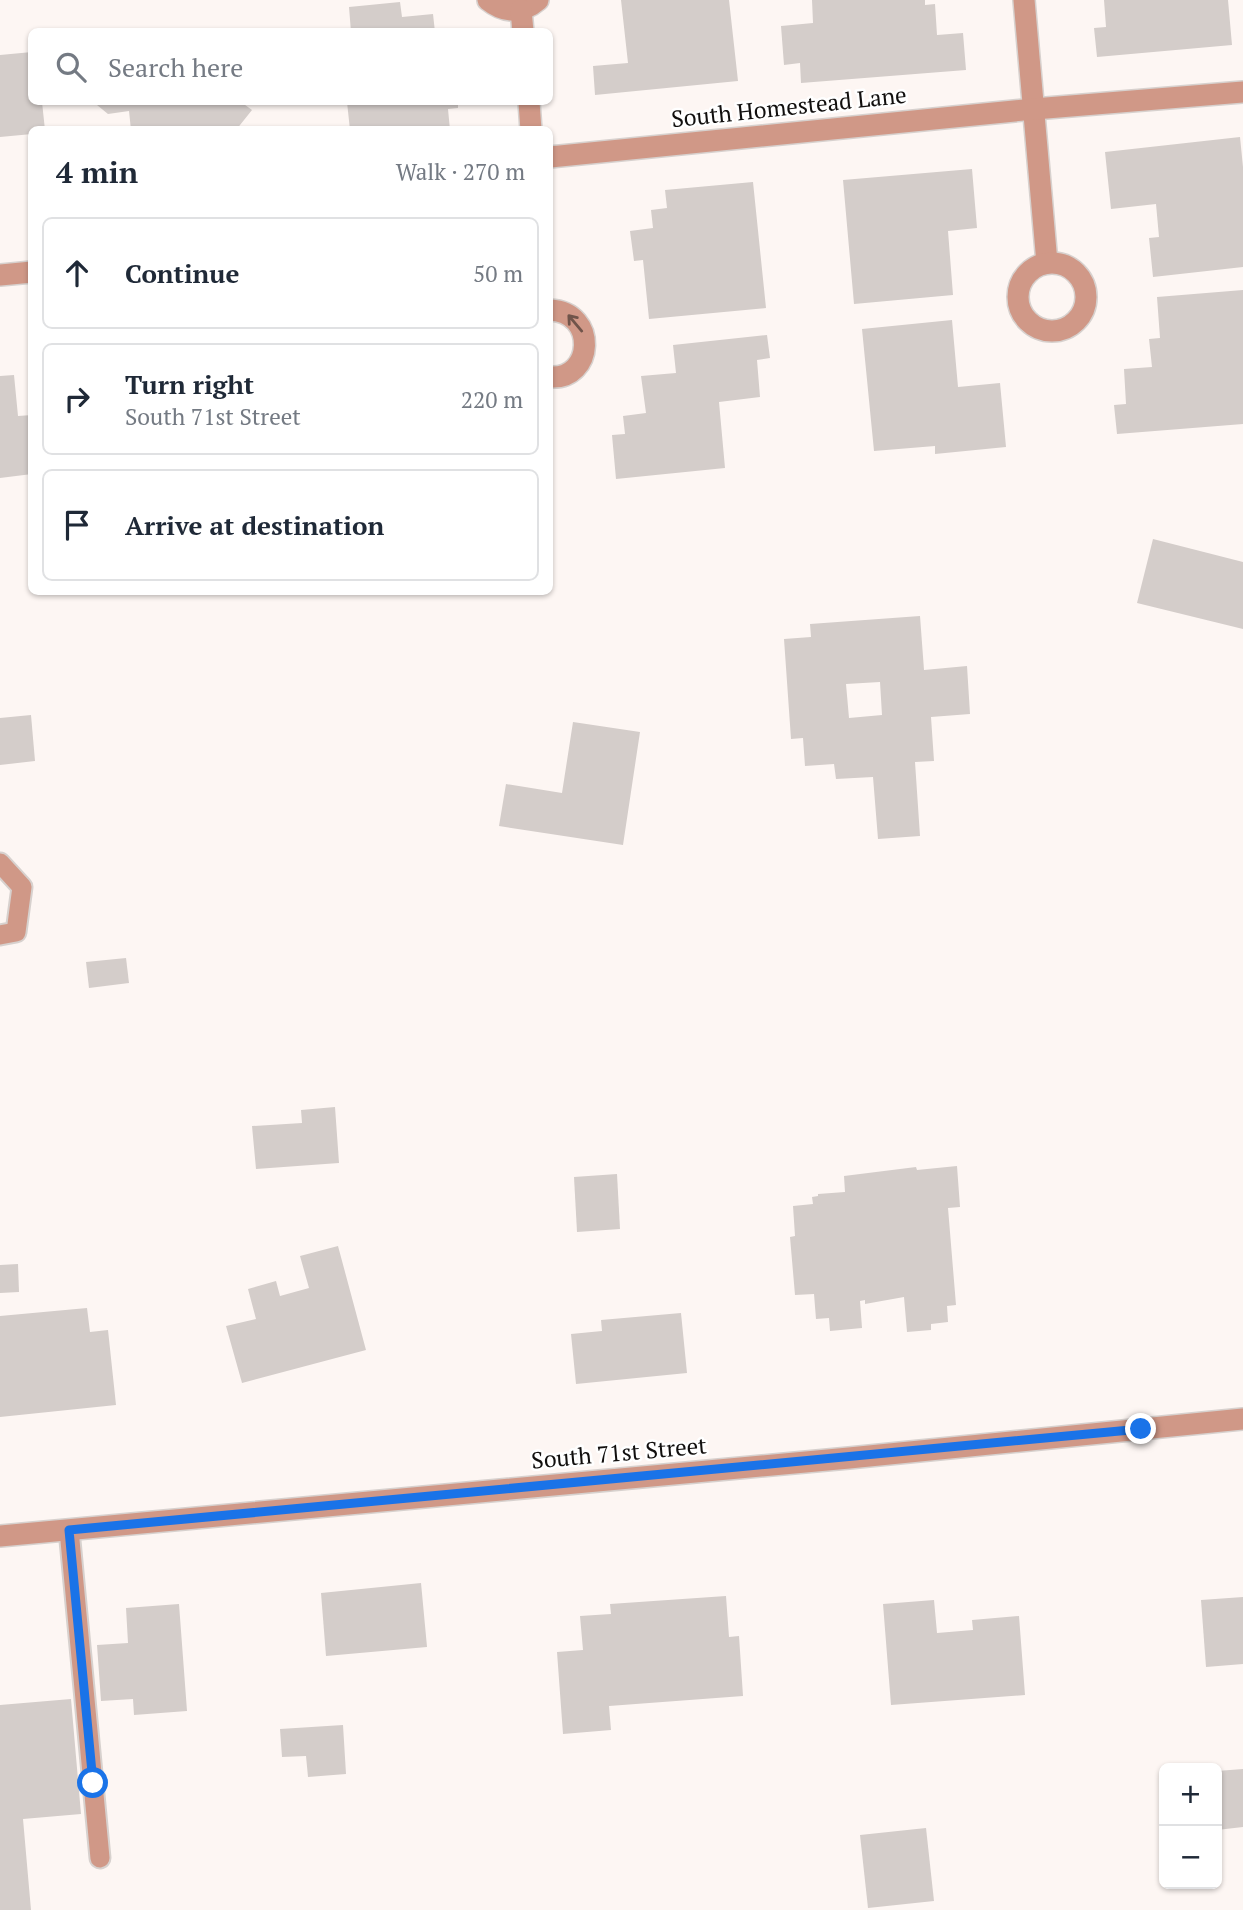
<!DOCTYPE html>
<html lang="en">
<head>
<meta charset="utf-8">
<style>
  body { margin:0; font-family:"PT Serif",serif; background:#f6f6f7; color:#1f2937 }
  .controls { position:absolute; right:21px; bottom:21px; display:grid; overflow:hidden; border-radius:10px; box-shadow:0 2px 5px #0004 }
  .controls button { width:63px; height:63px; display:grid; place-items:center; padding:0; border:0; border-bottom:2px solid #e0e1e3; background:#fff; color:#1f2937; font:35px sans-serif }
  .stop { position:absolute; width:21px; height:21px; margin:-16px; border:5px solid #1a73e8; border-radius:50%; background:#fff }
  .stop.end { background:#1a73e8; border-color:#fff; box-shadow:0 2px 7px #0008 }
  .list { margin:0; padding:0; list-style:none }
  h2 { display:flex; justify-content:space-between; align-items:center; height:91px; margin:0; padding:0 28px; font-size:30px }
  h2 small { font-size:23px; font-weight:400; color:#747a83 }
  .list li { display:grid; grid-template-columns:46px 1fr auto; gap:21px; align-items:center; box-sizing:border-box; height:112px; margin:0 14px 14px; padding:0 14px; border:2px solid #e0e1e3; border-radius:10px }
  .list b { display:block; font-size:26px; white-space:nowrap }
  .list p { margin:0; font-size:23px; white-space:nowrap; color:#747a83 }
  .list em { font-size:23px; font-style:normal; color:#747a83 }
  .icon { flex:none; width:38px; height:38px; fill:none; stroke:currentColor; stroke-width:2; stroke-linecap:round; stroke-linejoin:round }
  .map { position:relative; flex:none; width:1243px; height:1910px; overflow:hidden }
  .search { position:absolute; background:#fff; box-shadow:0 2px 5px #0004; left:28px; top:28px; width:525px; height:77px; display:flex; align-items:center; gap:18px; box-sizing:border-box; padding:0 24px; border-radius:10px; color:#747a83; font-size:26px }
  .panel { position:absolute; background:#fff; box-shadow:0 2px 5px #0004; left:28px; top:126px; width:525px; height:469px; border-radius:10px }
  .map>svg:first-child { display:block }
  .building { fill:#d4cdca; fill-rule:evenodd }
  .lines { fill:none; stroke-linecap:round; stroke-linejoin:round }
  .service-casing { stroke:#d7d1ce; stroke-width:23 }
  .minor-casing { stroke:#d7d1ce; stroke-width:24 }
  .service { stroke:#d09887; stroke-width:19 }
  .minor { stroke:#d09887; stroke-width:21 }
  .oneway { stroke:#70544a }
  .route { stroke:#1a73e8; stroke-width:9 }
  .labels { text-anchor:middle; stroke-width:5; stroke-linejoin:round; paint-order:stroke }
  .street-label { font-size:23px; fill:#110f0e; stroke:#fff }
</style>
</head>
<body>
<div class="map">
<svg width="1243" height="1910" viewBox="0 0 1243 1910">
  <rect width="100%" height="100%" fill="#fdf6f3"/>
  <g class="building">
    <path d="M621,0H729L738,81L595,95L593,66L628,63Z"/>
    <path d="M812,0H925V5L935,4L937,35L963,33L966,70L801,83L800,63L784,65L781,26L813,23Z"/>
    <path d="M1104,0H1228L1232,45L1097,57L1094,28L1106,27Z"/>
    <path d="M400,2L402,17L433,14L435,32H351L349,7Z"/>
    <path d="M32,52V102H42L45,130H32V134L0,137V55Z"/>
    <path d="M96,102H241L252,110L236,130H131L129,111L108,114L97,105Z"/>
    <path d="M347,102H458V108L448,109L450,130H350Z"/>
    <path d="M1240,137L1243,167V267L1153,277L1149,238L1159,237L1156,204L1111,209L1105,152Z"/>
    <path d="M972,169L977,228L948,231L953,295L854,304L843,180Z"/>
    <path d="M753,182L766,308L649,319L643,260L634,261L630,231L653,228L651,210L667,208L665,190Z"/>
    <path d="M1243,290V424L1117,434L1114,405L1126,404L1124,369L1152,367L1149,339L1160,338L1157,297Z"/>
    <path d="M952,320L958,387L1000,383L1006,447L935,454V446L874,451L862,329Z"/>
    <path d="M767,335L770,358L757,360L760,397L719,402L725,468L616,479L612,435L625,434L623,416L646,413L641,376L676,373L673,345Z"/>
    <path d="M14,375L18,416L32,415V474L0,478V376Z"/>
    <path d="M1153,539L1243,562V629L1137,603Z"/>
    <path d="M920,616L924,670L967,666L970,714L931,717L934,761L915,762L920,836L878,839L873,777L836,779L834,764L805,766L803,738L791,739L784,639L811,637L810,624ZM880,682L882,715L849,718L846,684Z"/>
    <path d="M31,715L35,761L0,765V718Z"/>
    <path d="M573,722L640,732L623,845L499,826L506,784L562,793Z"/>
    <path d="M126,958L129,983L89,988L86,962Z"/>
    <path d="M335,1107L339,1163L256,1169L252,1126L302,1123L301,1110Z"/>
    <path d="M957,1166L960,1207L948,1208L956,1305L947,1306L948,1322L931,1324V1330L907,1332L904,1297L865,1304V1300L860,1301L862,1328L830,1331L829,1318L816,1319L814,1294L795,1295L790,1237L795,1236L793,1206L813,1204L812,1197L818,1196V1194L845,1192L844,1176L916,1167L917,1170Z"/>
    <path d="M617,1174L620,1229L577,1232L574,1177Z"/>
    <path d="M338,1246L366,1350L242,1383L226,1326L256,1319L248,1289L276,1281L280,1296L309,1288L300,1256Z"/>
    <path d="M18,1264L19,1292L0,1293V1265Z"/>
    <path d="M87,1308L90,1332L108,1330L116,1405L0,1417V1316Z"/>
    <path d="M681,1313L687,1373L576,1384L571,1334L602,1331L601,1320Z"/>
    <path d="M421,1583L427,1647L326,1656L321,1593Z"/>
    <path d="M726,1596L729,1637L739,1636L743,1696L609,1706L611,1730L563,1734L557,1652L583,1650L580,1616L611,1614L610,1604Z"/>
    <path d="M1243,1597V1664L1206,1667L1201,1600Z"/>
    <path d="M934,1600L937,1633L973,1630L972,1620L1019,1616L1025,1695L891,1705L883,1604Z"/>
    <path d="M179,1604L187,1711L134,1715L133,1699L101,1701L97,1645L128,1643L126,1608Z"/>
    <path d="M71,1699L81,1814L23,1819L31,1910H0V1705Z"/>
    <path d="M343,1725L346,1774L308,1777L306,1756L282,1757L280,1729Z"/>
    <path d="M1243,1769V1827L1217,1830V1771Z"/>
    <path d="M926,1828L934,1901L868,1908L860,1835Z"/>
  </g>
  <g class="lines">
    <defs>
      <g id="service">
        <path d="M0,863L22,887L16,932L0,935"/>
        <path d="M69,1530L100,1858"/>
      </g>
      <g id="minor">
        <path d="M488,0C504,13 522,14 538,0"/>
        <path d="M1024,0L1047,263"/>
        <path d="M521,10L523,32"/>
        <path d="M529,102L531,130"/>
        <path d="M550,157L1034,109L1243,92"/>
        <circle cx="1052" cy="297" r="34"/>
        <path d="M0,275L32,272"/>
        <path d="M550,310C598,312 594,380 550,377"/>
        <path d="M0,1536L849,1458L1243,1419"/>
      </g>
    </defs>
    <use href="#service" class="service-casing"/>
    <use href="#minor" class="minor-casing"/>
    <use href="#service" class="service"/>
    <use href="#minor" class="minor"/>
  </g>
  <defs><path id="oneway-shaft" d="M-6 0H5M1.5-3L5.5 0L1.5 3" fill="none" stroke-width="1.6" stroke-linecap="round" stroke-linejoin="round" transform="scale(1.75)"/></defs>
  <use class="oneway" href="#oneway-shaft" transform="translate(575 323) rotate(-130)"/>
  <g class="lines">
    <path class="route" d="M93,1783L69,1530L1141,1429"/>
  </g>
  <g class="labels">
    <g class="street-label">
      <text transform="translate(789 107) rotate(-6)" y="8">South Homestead Lane</text>
      <text transform="translate(619 1453) rotate(-5)" y="8">South 71st Street</text>
    </g>
  </g>
</svg>
<div class="controls">
<button>+</button>
<button>−</button>
</div>
<div class="stop" style="left:93px;top:1783px"></div>
<div class="stop end" style="left:1141px;top:1429px"></div>
<div class="search"><svg class="icon" aria-label="search" viewBox="0 0 24 24"><circle cx="10" cy="10" r="6"/><path d="M15 15l6 6"/></svg>Search here</div>
<section class="panel">
<h2>4 min<small>Walk · 270 m</small></h2>
<ul class="list">
<li><svg class="icon" aria-label="ahead" viewBox="0 0 24 24"><path d="M12 20V5M6 11l6-6 6 6"/></svg><div><b>Continue</b></div><em>50 m</em></li>
<li><svg class="icon" aria-label="right" viewBox="0 0 24 24"><path d="M7 20v-9h11M14 6l5 5-5 5"/></svg><div><b>Turn right</b><p>South 71st Street</p></div><em>220 m</em></li>
<li><svg class="icon" aria-label="arrive" viewBox="0 0 24 24"><path d="M6 21V4h12l-3 4 3 4H6"/></svg><div><b>Arrive at destination</b></div></li>
</ul>
</section>
</div>
</body>
</html>
